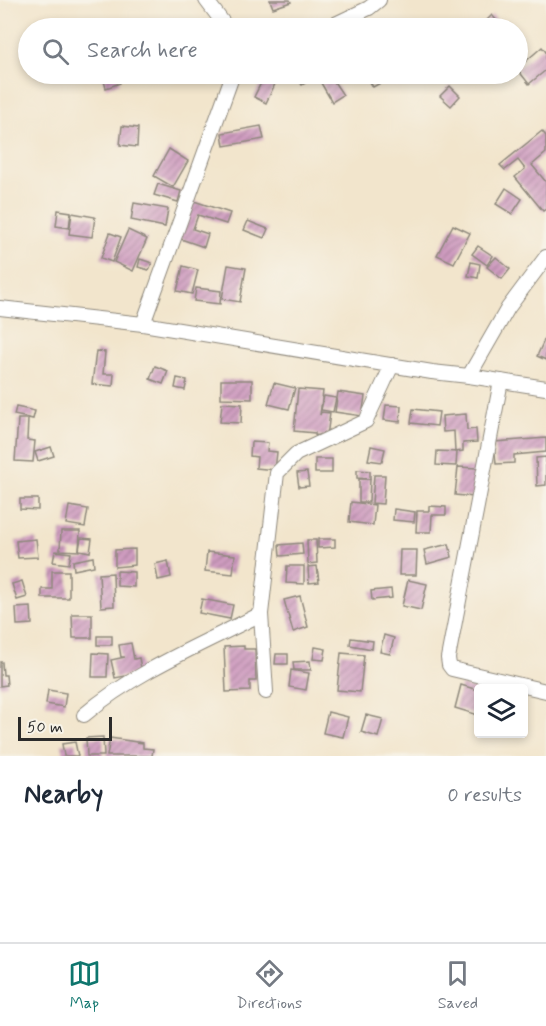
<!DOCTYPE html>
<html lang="en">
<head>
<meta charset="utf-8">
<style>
  body { margin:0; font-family:Mynerve,sans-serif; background:#f6f6f7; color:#1f2937 }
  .controls { position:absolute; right:18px; bottom:18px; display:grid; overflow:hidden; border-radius:6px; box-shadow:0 3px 9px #0003 }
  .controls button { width:54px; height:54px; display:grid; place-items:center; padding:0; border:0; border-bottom:2px solid #e0e1e3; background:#fff; color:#1f2937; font:30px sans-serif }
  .scale { position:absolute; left:18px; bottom:15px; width:94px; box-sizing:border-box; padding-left:6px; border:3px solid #2b2b2b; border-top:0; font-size:16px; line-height:21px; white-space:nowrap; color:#2b2b2b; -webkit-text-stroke:4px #f7f3e8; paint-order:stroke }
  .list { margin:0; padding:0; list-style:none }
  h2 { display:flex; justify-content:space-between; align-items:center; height:78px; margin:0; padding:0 24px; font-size:26px }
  h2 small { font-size:20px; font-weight:400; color:#747a83 }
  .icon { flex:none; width:33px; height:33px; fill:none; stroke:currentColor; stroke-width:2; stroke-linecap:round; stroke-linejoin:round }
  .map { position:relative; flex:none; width:546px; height:756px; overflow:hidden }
  .search { position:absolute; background:#fff; box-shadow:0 3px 9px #0003; left:18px; right:18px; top:18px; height:66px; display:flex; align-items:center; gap:15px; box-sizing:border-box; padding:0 21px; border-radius:33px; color:#747a83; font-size:22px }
  .sheet { height:186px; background:#fff }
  nav { display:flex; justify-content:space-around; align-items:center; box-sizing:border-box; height:84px; border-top:2px solid #e0e1e3; background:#fff; font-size:16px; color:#747a83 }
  nav a { display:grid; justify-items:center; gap:3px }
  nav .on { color:#0f766e }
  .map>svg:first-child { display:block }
  .building { fill:url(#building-hatch) }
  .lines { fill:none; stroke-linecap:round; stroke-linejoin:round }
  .minor-casing { stroke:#8e887c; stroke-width:16 }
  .minor { stroke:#fff; stroke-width:14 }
</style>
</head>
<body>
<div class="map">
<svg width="546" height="756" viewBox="0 0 546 756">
  <defs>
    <pattern id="building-hatch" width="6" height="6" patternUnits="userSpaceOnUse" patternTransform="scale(1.5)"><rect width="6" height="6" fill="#cf9cc0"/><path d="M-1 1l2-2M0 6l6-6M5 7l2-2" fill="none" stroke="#a87f9c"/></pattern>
  </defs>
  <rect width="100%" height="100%" fill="#f7f3e8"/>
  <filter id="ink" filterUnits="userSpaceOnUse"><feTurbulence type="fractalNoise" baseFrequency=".0167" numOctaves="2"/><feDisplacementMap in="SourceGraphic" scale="12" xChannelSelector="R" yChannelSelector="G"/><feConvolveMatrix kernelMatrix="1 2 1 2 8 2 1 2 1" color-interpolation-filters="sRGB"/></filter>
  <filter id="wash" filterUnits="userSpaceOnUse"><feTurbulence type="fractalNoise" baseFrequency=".008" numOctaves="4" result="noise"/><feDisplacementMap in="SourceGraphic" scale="24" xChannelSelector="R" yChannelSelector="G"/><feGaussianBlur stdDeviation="1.35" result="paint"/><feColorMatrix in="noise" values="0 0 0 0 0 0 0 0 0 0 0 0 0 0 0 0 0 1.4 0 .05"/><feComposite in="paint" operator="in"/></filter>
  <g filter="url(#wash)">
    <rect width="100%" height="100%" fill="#f2e5cc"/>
    <g id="blocks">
      <g class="building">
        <path d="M270,0H290L291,2L273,8Z"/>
        <path d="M492,15L502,27L500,28H492L486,21Z"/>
        <path d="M542,47L546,52V70L529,84L518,70V68Z"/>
        <path d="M102,74H117L120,83L106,88Z"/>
        <path d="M306,74H310L313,78L302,85L298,79Z"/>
        <path d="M374,74H382L386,80L373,87L367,77Z"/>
        <path d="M331,77L343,95L332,102L321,83Z"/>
        <path d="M263,79L275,84L266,103L254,97Z"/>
        <path d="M450,86L460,96L451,106L440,96Z"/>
        <path d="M122,126L138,128L137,147L120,145Z"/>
        <path d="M261,126L264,139L224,146L222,133Z"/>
        <path d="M542,131L546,136V153L532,165L546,182V209L543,211L515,177L525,169L518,160L505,170L500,165Z"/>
        <path d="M169,149L188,161L173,187L154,176Z"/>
        <path d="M158,184L181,191L178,202L154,195Z"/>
        <path d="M506,188L522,199L512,214L496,204Z"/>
        <path d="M191,200L230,213L226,224L198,215L193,229L208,234L204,247L178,238Z"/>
        <path d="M134,203L168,209L165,227L131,220Z"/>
        <path d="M58,210L71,212L69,228L56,226Z"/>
        <path d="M72,213L95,217L92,237L69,234Z"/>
        <path d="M248,221L268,229L264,238L244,230Z"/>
        <path d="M453,225L470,233L454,263L437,255Z"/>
        <path d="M128,230L147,239L133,271L114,262Z"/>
        <path d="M110,233L121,237L112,262L101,258Z"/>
        <path d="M478,246L493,256L487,265L472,254Z"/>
        <path d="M496,257L510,269L502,279L487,267Z"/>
        <path d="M140,259L152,263L149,270L138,267Z"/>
        <path d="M471,262L480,264L478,278L468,276Z"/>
        <path d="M228,265L246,268L240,302L222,299Z"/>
        <path d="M183,266L198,270L192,294L177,291Z"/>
        <path d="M196,288L221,291L220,304L194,301Z"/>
        <path d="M546,336V360L537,356Z"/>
        <path d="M96,351L105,352L103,374H114L113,386L92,384Z"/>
        <path d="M155,366L168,371L163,384L150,379Z"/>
        <path d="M177,378L187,380L185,390L175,388Z"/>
        <path d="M221,380H252V399L221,398Z"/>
        <path d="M274,383L295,388L289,409L268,404Z"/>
        <path d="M298,389L323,391L320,415L321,412L330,413L327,437L315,435V433L294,431Z"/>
        <path d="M338,392L365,396L362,416L335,412Z"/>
        <path d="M324,396L336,398L333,412L321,410Z"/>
        <path d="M222,403L242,404L241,423L220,422Z"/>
        <path d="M386,405L401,406L400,422L384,420Z"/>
        <path d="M16,407L35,411L33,419L14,415Z"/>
        <path d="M413,409L439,412L437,426L411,423Z"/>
        <path d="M466,414L467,430L476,429L477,442L463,443V451L455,452L454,431L443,432L442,416Z"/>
        <path d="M18,419H28L27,440L35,441L33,462L15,461Z"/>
        <path d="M546,438V452L514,455V463L496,464L494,442Z"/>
        <path d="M251,442L268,443L267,451L277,452L275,470L256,468L257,457L250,456Z"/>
        <path d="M371,446L385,449L382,462L368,460Z"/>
        <path d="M51,447L54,456L38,461L35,452Z"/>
        <path d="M437,451L457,452L456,466L436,465Z"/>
        <path d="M546,457V485L537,486L536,458Z"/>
        <rect x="315" y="459" width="17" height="14"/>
        <path d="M458,467L477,468L474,497L455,495Z"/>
        <path d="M357,470L370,471V479L357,478Z"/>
        <path d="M307,472L309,486L299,487L297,473Z"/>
        <path d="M374,475H385L383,504L372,503Z"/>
        <path d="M359,479H370L369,502H359Z"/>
        <path d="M20,499H38V510L20,509Z"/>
        <path d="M351,502L375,505L373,525L349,522Z"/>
        <path d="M69,506L88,509L85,527L66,524Z"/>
        <path d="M429,506L446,507V515H432L431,532H416L417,511H429Z"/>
        <path d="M394,509L415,512L414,522L393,520Z"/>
        <path d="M61,531H80L79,551L60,550Z"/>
        <path d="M81,538L92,539L90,552L79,550Z"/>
        <path d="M36,539L38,557L18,558L16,541Z"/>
        <path d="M318,539H335V547L318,548Z"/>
        <path d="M307,540H316L317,563L308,564Z"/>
        <path d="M302,543L303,554L280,556L279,545Z"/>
        <path d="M449,544L452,557L427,564L424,550Z"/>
        <path d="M135,549V565L115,567V550Z"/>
        <path d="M400,550H417L416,575H399Z"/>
        <path d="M55,551L71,553L69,564L53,562Z"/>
        <path d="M207,552L235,555L233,574L205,571Z"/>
        <path d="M93,557L94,566L74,570L73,561Z"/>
        <path d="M168,561L171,577L158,580L155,564Z"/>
        <path d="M287,566H304V584L286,583Z"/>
        <path d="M317,566L319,582L309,583L308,567Z"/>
        <path d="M52,571H69V598H42V589H52Z"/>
        <path d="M117,571L134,572V587L117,586Z"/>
        <path d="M113,573L114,606L101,607L99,574Z"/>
        <path d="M408,580L427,584L421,610L402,606Z"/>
        <path d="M22,581L27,597L17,600L12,584Z"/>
        <path d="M391,589L392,598L372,600L371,591Z"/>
        <path d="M300,596L308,627L293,632L284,600Z"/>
        <path d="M202,599L233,605L230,619L199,613Z"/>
        <path d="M31,607L32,624L17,625L16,608Z"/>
        <path d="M72,614H92V638H73Z"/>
        <path d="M384,635L394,638L390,654L380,652Z"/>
        <rect x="97" y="636" width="15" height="9"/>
        <path d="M351,638L373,641L372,649L350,645Z"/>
        <path d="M131,643L134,659L139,658L142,673L115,678L111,660L125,657H121L119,645Z"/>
        <path d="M244,646V649H255L256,681H250V691L226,692L224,647Z"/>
        <path d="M315,647L326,649L324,660L313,659Z"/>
        <path d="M93,653L108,654L107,677H92Z"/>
        <path d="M341,653L364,655L360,692L337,690Z"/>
        <path d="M276,654H288V664H275Z"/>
        <path d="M310,661L311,670H294L293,662Z"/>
        <path d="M0,662H2L3,675H6L7,685L0,686Z"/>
        <path d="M291,670L309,673L306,690L289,687Z"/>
        <path d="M461,685L478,690V715L455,708Z"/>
        <path d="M48,690L66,693L64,707L46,704Z"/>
        <path d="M328,712L348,717L343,737L323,733Z"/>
        <path d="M366,715L383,719L378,737L361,732Z"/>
        <path d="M103,737L104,756H87L86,738Z"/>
        <path d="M110,738L143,743V748L153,749L152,756H107Z"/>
        <path d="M75,742L78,756H64L62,744Z"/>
      </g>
    </g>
  </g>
  <g filter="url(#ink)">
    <use href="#blocks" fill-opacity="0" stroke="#8e887c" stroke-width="1.5"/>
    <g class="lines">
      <defs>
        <g id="minor">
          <path d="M206,0L227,28"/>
          <path d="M327,28L369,8L379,0"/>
          <path d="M0,308L143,324L432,372L469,376L546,388"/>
          <path d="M143,324L233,74"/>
          <path d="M469,376L508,308L546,257"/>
          <path d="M501,381L448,658L449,665L452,669L546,691"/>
          <path d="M266,692L261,614L277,473L296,454L366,421L392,365"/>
          <path d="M84,715C134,672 202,644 261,614"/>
        </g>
      </defs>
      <use href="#minor" class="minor-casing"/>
      <use href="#minor" class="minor"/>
    </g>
  </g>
</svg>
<div class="controls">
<button><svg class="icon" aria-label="layers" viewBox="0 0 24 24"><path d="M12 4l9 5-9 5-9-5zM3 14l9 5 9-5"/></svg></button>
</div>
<div class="scale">50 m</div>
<div class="search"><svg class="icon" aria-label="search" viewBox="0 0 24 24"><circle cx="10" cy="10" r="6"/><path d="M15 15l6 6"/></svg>Search here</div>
</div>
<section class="sheet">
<h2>Nearby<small>0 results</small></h2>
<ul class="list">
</ul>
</section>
<nav>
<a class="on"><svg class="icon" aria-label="map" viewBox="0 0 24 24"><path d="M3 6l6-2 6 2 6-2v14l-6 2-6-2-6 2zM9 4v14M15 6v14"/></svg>Map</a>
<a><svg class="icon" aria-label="directions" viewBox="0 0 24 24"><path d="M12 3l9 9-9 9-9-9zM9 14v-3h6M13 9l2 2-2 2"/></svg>Directions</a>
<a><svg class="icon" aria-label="saved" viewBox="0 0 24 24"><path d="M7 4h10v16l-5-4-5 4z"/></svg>Saved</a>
</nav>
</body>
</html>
